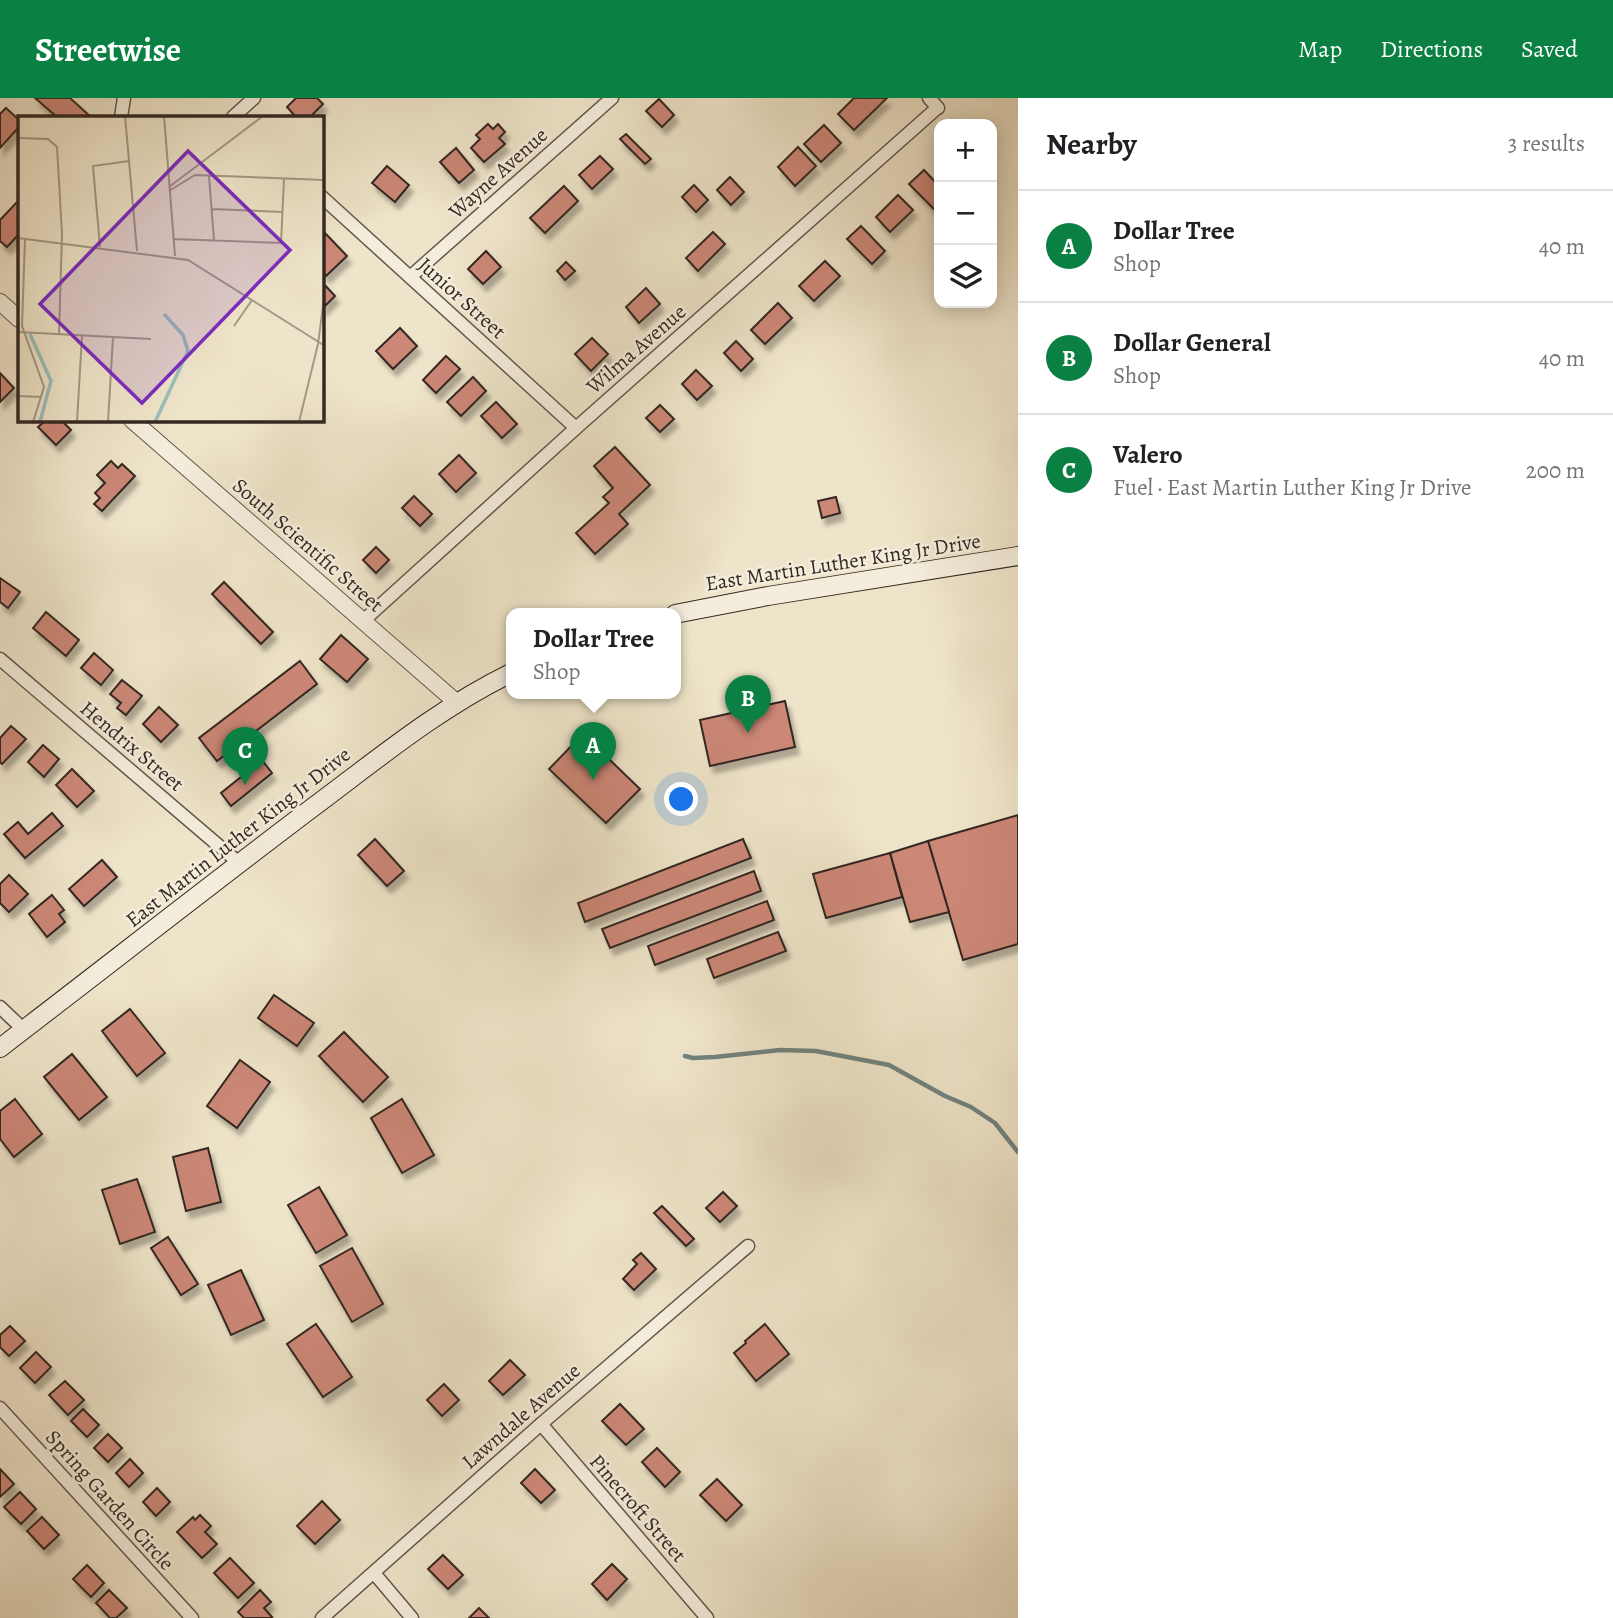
<!DOCTYPE html>
<html lang="en">
<head>
<meta charset="utf-8">
<style>
  body { margin:0; font-family:Alegreya,serif; background:#f2f2f2; color:#202124 }
  .controls { position:absolute; right:21px; top:21px; display:grid; overflow:hidden; border-radius:14px; box-shadow:0 4px 18px #0003 }
  .controls button { width:63px; height:63px; display:grid; place-items:center; padding:0; border:0; border-bottom:2px solid #e0e0e0; background:#fff; color:#202124; font:35px sans-serif }
  .you { position:absolute; left:682px; top:702px; width:24px; height:24px; margin:-18px; border:5px solid #fff; border-radius:50%; background:#1a73e8; box-shadow:0 0 0 10px #1a73e833 }
  .badge { display:grid; place-items:center; width:46px; height:46px; border-radius:50%; background:#0b8043; color:#fff; font-size:23px; font-weight:700 }
  .pin { position:absolute; translate:-50% -58px; filter:drop-shadow(0 2px 4px #0008) }
  .pin::after { content:''; position:absolute; top:37px; width:24px; height:21px; background:inherit; clip-path:polygon(0 0,100% 0,50% 100%) }
  .popup { position:absolute; left:506px; top:510px; width:175px; height:91px; box-sizing:border-box; display:grid; place-content:center; border-radius:14px; background:#fff; filter:drop-shadow(0 2px 5px #0005); font-size:23px; white-space:nowrap; color:#757577 }
  .popup b { font-size:26px; color:#202124 }
  .popup::after { content:''; position:absolute; left:50%; top:100%; margin-left:-14px; border:14px solid transparent; border-top-color:#fff }
  .list { margin:0; padding:0; list-style:none }
  h2 { display:flex; justify-content:space-between; align-items:center; height:91px; margin:0; padding:0 28px; font-size:30px }
  h2 small { font-size:23px; font-weight:400; color:#757577 }
  .list li { display:grid; grid-template-columns:46px 1fr auto; gap:21px; align-items:center; box-sizing:border-box; height:112px; padding:0 28px; border-top:2px solid #e0e0e0 }
  .list b { display:block; font-size:26px; white-space:nowrap }
  .list p { margin:0; font-size:23px; white-space:nowrap; color:#757577 }
  .list em { font-size:23px; font-style:normal; color:#757577 }
  .icon { flex:none; width:38px; height:38px; fill:none; stroke:currentColor; stroke-width:2; stroke-linecap:round; stroke-linejoin:round }
  .map { position:relative; flex:none; width:1018px; height:1520px; overflow:hidden }
  header { display:flex; align-items:center; gap:42px; box-sizing:border-box; height:98px; padding:0 35px; background:#0b8043; color:#fff }
  header strong { font-size:33px }
  nav { display:flex; gap:38px; margin-inline-start:auto; font-size:24px }
  main { display:flex }
  aside { flex:1; background:#fff }
  .map>svg:first-child { display:block }
  .lines { fill:none; stroke-linecap:round; stroke-linejoin:round }
  .stream { stroke:#71827d; stroke-width:4.5 }
  .building { fill:#cc8777; stroke:#332822; stroke-width:2; filter:url(#shadow) }
  .minor-casing { stroke:#62574c; stroke-width:15 }
  .tertiary-casing { stroke:#62574c; stroke-width:18 }
  .secondary-casing { stroke:#332822; stroke-width:20 }
  .minor { stroke:#f4eddc; stroke-width:12 }
  .tertiary { stroke:#f4eddc; stroke-width:16 }
  .secondary { stroke:#f4eddc; stroke-width:18 }
  .labels { text-anchor:middle; stroke-width:5; stroke-linejoin:round; paint-order:stroke }
  .street-label { font-size:21px; fill:#332822; stroke:#f4eddc }
  .inset-river { fill:none; stroke:#9abeba; stroke-width:3.5 }
  .inset-road { fill:none; stroke:#a39986; stroke-width:2 }
  .view { fill:#7b2cbf; fill-opacity:0.15; stroke:#7b2cbf; stroke-width:3.5 }
  .inset-edge { fill:none; stroke:#332822; stroke-width:3.5 }
</style>
</head>
<body>
<header>
<strong>Streetwise</strong>
<nav><a>Map</a><a>Directions</a><a>Saved</a></nav>
</header>
<main>
<div class="map">
<svg width="1018" height="1520" viewBox="0 0 1018 1520">
  <defs>
    <filter id="shadow"><feDropShadow dx="4" dy="7" stdDeviation="2" flood-color="#0004"/></filter>
  </defs>
  <rect width="100%" height="100%" fill="#eee4c9"/>
  <filter id="stains"><feTurbulence type="fractalNoise" baseFrequency=".00286" numOctaves="4"/><feColorMatrix values="0 0 0 0 .2 0 0 0 0 .09 0 0 0 0 .02 0 0 0 .5 -.17"/></filter>
  <radialGradient id="worn" r=".72"><stop offset=".6" stop-color="#630" stop-opacity="0"/><stop offset="1" stop-color="#630" stop-opacity=".3"/></radialGradient>
  <g class="lines">
    <path class="stream" d="M685,958L693,960L715,959L780,952L816,953L889,967L945,998L971,1009L995,1025L1018,1054"/>
  </g>
  <g class="building">
    <path d="M35,0H70L91,19H57Z"/>
    <path d="M296,0H317L323,6L310,19H296L287,9Z"/>
    <path d="M854,0H887L854,32L838,16Z"/>
    <path d="M659,1L674,17L662,29L646,13Z"/>
    <path d="M6,10L19,22V29L0,50V16Z"/>
    <path d="M488,26L493,31L498,26L505,34L499,40L505,46L484,64L471,50L480,41L476,37Z"/>
    <path d="M824,27L841,45L821,64L804,46Z"/>
    <path d="M626,36L651,61L645,66L620,41Z"/>
    <path d="M798,49L816,68L795,88L778,69Z"/>
    <path d="M456,50L474,72L459,85L440,64Z"/>
    <path d="M600,58L613,71L592,91L579,77Z"/>
    <path d="M387,68L409,87L395,104L372,85Z"/>
    <path d="M924,72L939,88V106L934,111L909,86Z"/>
    <path d="M730,79L744,94L731,107L717,92Z"/>
    <path d="M694,87L708,102L696,114L682,99Z"/>
    <path d="M564,88L578,103L545,135L530,120Z"/>
    <path d="M898,97L913,112L890,134L876,119Z"/>
    <path d="M19,102V136L7,149L0,143V122Z"/>
    <path d="M861,128L885,153L872,166L847,141Z"/>
    <path d="M713,134L725,146L698,173L686,160Z"/>
    <path d="M325,135L347,158L326,178L322,174V138Z"/>
    <path d="M486,153L501,169L483,186L468,171Z"/>
    <path d="M825,163L840,178L814,203L799,188Z"/>
    <path d="M566,164L575,173L565,182L557,173Z"/>
    <path d="M322,184L335,198L322,211Z"/>
    <path d="M646,190L660,206L639,225L626,209Z"/>
    <path d="M778,205L792,220L765,246L751,232Z"/>
    <path d="M400,230L417,248L393,271L376,253Z"/>
    <path d="M592,240L608,256L591,273L575,256Z"/>
    <path d="M736,243L753,261L741,273L724,255Z"/>
    <path d="M446,258L460,271L436,295L423,282Z"/>
    <path d="M696,272L712,288L697,302L682,286Z"/>
    <path d="M0,275L14,290L0,304Z"/>
    <path d="M473,279L486,293L461,318L447,304Z"/>
    <path d="M496,304L517,326L502,340L481,318Z"/>
    <path d="M660,307L674,321L660,334L646,320Z"/>
    <path d="M46,322H61L71,332L56,347L38,329Z"/>
    <path d="M615,349L650,387L619,416L628,426L595,456L576,435L609,405L603,399L613,390L594,368Z"/>
    <path d="M459,357L476,375L456,394L439,376Z"/>
    <path d="M111,363L118,370L122,366L135,378L102,413L94,406L100,400L95,395L105,385L97,377Z"/>
    <path d="M414,398L432,416L420,428L402,410Z"/>
    <path d="M836,399L840,415L822,420L818,403Z"/>
    <path d="M376,449L389,462L376,475L363,462Z"/>
    <path d="M0,480L20,494L8,510L0,504Z"/>
    <path d="M224,484L273,534L261,546L212,496Z"/>
    <path d="M46,514L79,542L66,558L33,530Z"/>
    <path d="M341,537L368,561L347,584L320,561Z"/>
    <path d="M94,555L113,572L101,587L81,570Z"/>
    <path d="M300,563L317,586L217,663L199,640Z"/>
    <path d="M122,582L142,598L126,617L117,610L121,605L110,596Z"/>
    <path d="M785,603L795,649L710,668L700,622Z"/>
    <path d="M159,609L178,627L161,644L143,626Z"/>
    <path d="M11,628L26,641L2,666L0,664V640Z"/>
    <path d="M583,636L640,691L606,725L549,671Z"/>
    <path d="M43,647L59,661L44,679L28,664Z"/>
    <path d="M262,662L272,675L231,708L221,695Z"/>
    <path d="M72,671L94,693L77,709L56,687Z"/>
    <path d="M52,715L63,728L25,760L4,736L18,724L28,736Z"/>
    <path d="M1018,717V846L963,862L928,743Z"/>
    <path d="M375,741L404,773L387,788L358,757Z"/>
    <path d="M743,741L751,760L585,824L578,805Z"/>
    <path d="M928,743L949,814L910,824L890,755Z"/>
    <path d="M890,755L902,799L826,820L813,776Z"/>
    <path d="M102,762L117,779L84,808L69,791Z"/>
    <path d="M754,773L761,793L610,850L602,831Z"/>
    <path d="M9,777L28,796L9,814L0,805V786Z"/>
    <path d="M52,797L64,812L59,816L65,824L47,839L29,816Z"/>
    <path d="M767,803L774,822L655,867L648,848Z"/>
    <path d="M778,834L786,853L714,880L707,861Z"/>
    <path d="M274,897L314,925L297,948L258,920Z"/>
    <path d="M130,911L165,955L137,978L102,933Z"/>
    <path d="M344,934L388,979L363,1004L319,958Z"/>
    <path d="M72,956L107,999L79,1022L44,979Z"/>
    <path d="M240,962L270,984L237,1030L207,1008Z"/>
    <path d="M15,1001L42,1036L14,1059L0,1041V1013Z"/>
    <path d="M402,1001L434,1057L402,1075L371,1020Z"/>
    <path d="M208,1050L221,1104L186,1113L173,1059Z"/>
    <path d="M137,1081L155,1134L120,1146L102,1092Z"/>
    <path d="M319,1089L347,1137L316,1155L288,1107Z"/>
    <path d="M723,1094L737,1108L720,1124L706,1110Z"/>
    <path d="M662,1108L694,1141L686,1148L654,1115Z"/>
    <path d="M168,1139L198,1186L181,1197L151,1150Z"/>
    <path d="M352,1150L383,1206L352,1224L320,1168Z"/>
    <path d="M641,1155L656,1171L634,1192L623,1181L637,1166L633,1162Z"/>
    <path d="M241,1172L264,1222L231,1237L208,1187Z"/>
    <path d="M316,1226L352,1279L323,1299L287,1246Z"/>
    <path d="M765,1226L789,1256L756,1283L734,1255L746,1245L745,1243Z"/>
    <path d="M10,1228L25,1243L9,1258L0,1249V1237Z"/>
    <path d="M36,1254L51,1269L35,1285L20,1270Z"/>
    <path d="M510,1262L525,1277L503,1297L489,1283Z"/>
    <path d="M65,1283L84,1302L68,1317L49,1297Z"/>
    <path d="M444,1286L459,1302L442,1318L427,1302Z"/>
    <path d="M620,1306L644,1331L626,1347L602,1323Z"/>
    <path d="M83,1311L99,1327L87,1339L71,1323Z"/>
    <path d="M108,1336L122,1350L108,1364L94,1350Z"/>
    <path d="M657,1350L680,1374L665,1389L642,1364Z"/>
    <path d="M130,1361L143,1375L129,1389L116,1375Z"/>
    <path d="M0,1371L14,1386L0,1399Z"/>
    <path d="M535,1371L555,1392L541,1405L521,1385Z"/>
    <path d="M717,1381L742,1407L726,1423L700,1397Z"/>
    <path d="M157,1390L170,1404L156,1418L143,1404Z"/>
    <path d="M20,1394L36,1411L21,1426L4,1409Z"/>
    <path d="M322,1403L340,1422L315,1446L297,1428Z"/>
    <path d="M200,1417L211,1428L205,1434L217,1446L202,1460L177,1434L193,1419L195,1422Z"/>
    <path d="M42,1419L59,1437L44,1451L27,1433Z"/>
    <path d="M443,1457L463,1477L448,1491L428,1471Z"/>
    <path d="M230,1460L254,1485L238,1500L214,1475Z"/>
    <path d="M612,1466L627,1481L607,1502L592,1486Z"/>
    <path d="M87,1467L104,1485L91,1499L73,1481Z"/>
    <path d="M109,1492L127,1510L116,1520H110L96,1505Z"/>
    <path d="M260,1492L271,1504L264,1510L272,1519L270,1520H244L238,1514Z"/>
    <path d="M479,1510L489,1520H469Z"/>
  </g>
  <g class="lines">
    <defs>
      <g id="minor">
        <path d="M121,19L124,0"/>
        <path d="M233,19L254,0"/>
        <path d="M322,99L576,330"/>
        <path d="M410,179L612,0"/>
        <path d="M363,523L576,330L936,11L938,10L929,0"/>
        <path d="M0,561L239,765"/>
        <path d="M0,909L24,932"/>
        <path d="M0,1310L192,1520"/>
        <path d="M541,1326L707,1520"/>
        <path d="M374,1475L412,1520"/>
        <path d="M322,1520L541,1326L748,1148"/>
      </g>
      <g id="tertiary">
        <path d="M0,204L19,221"/>
        <path d="M132,322L456,604"/>
      </g>
      <g id="secondary">
        <path d="M675,516L768,498L1018,458"/>
        <path d="M0,950C103,871 205,791 308,713C374,664 437,611 511,575"/>
      </g>
    </defs>
    <use href="#minor" class="minor-casing"/>
    <use href="#tertiary" class="tertiary-casing"/>
    <use href="#secondary" class="secondary-casing"/>
    <use href="#minor" class="minor"/>
    <use href="#tertiary" class="tertiary"/>
    <use href="#secondary" class="secondary"/>
  </g>
  <g class="labels">
    <g class="street-label">
      <text transform="translate(498 75) rotate(-42)" y="7">Wayne Avenue</text>
      <text transform="translate(462 200) rotate(42)" y="7">Junior Street</text>
      <text transform="translate(636 251) rotate(-41)" y="7">Wilma Avenue</text>
      <text transform="translate(308 447) rotate(41)" y="7">South Scientific Street</text>
      <text transform="translate(843 464) rotate(-9)" y="7">East Martin Luther King Jr Drive</text>
      <text transform="translate(132 648) rotate(40)" y="7">Hendrix Street</text>
      <text transform="translate(238 739) rotate(-38)" y="7">East Martin Luther King Jr Drive</text>
      <text transform="translate(521 1318) rotate(-41)" y="7">Lawndale Avenue</text>
      <text transform="translate(110 1402) rotate(48)" y="7">Spring Garden Circle</text>
      <text transform="translate(638 1410) rotate(49)" y="7">Pinecroft Street</text>
    </g>
  </g>
  <g transform="translate(18 18)">
    <rect width="306" height="306" fill="#eee4c9"/>
    <path class="inset-river" d="M12,218L33,265L22,306M137,306L170,235L165,219L146,198"/>
    <path class="inset-road" d="M107,0L119,135M146,0L157,140M0,22L30,23L39,31L44,118L41,218M191,60L196,124M151,71L245,0M151,75L177,59L307,64M194,93L265,96M0,122L170,144L307,230M7,123L4,210L26,271L15,306M155,123L263,127L266,63M82,131L75,50L111,45M216,210L234,184M0,216L133,223M0,280L24,281M59,306L64,220M90,306L95,221M281,306L300,228L307,175"/>
    <path class="view" d="M170,35L272,134L124,287L22,188Z"/>
    <rect width="306" height="306" class="inset-edge"/>
  </g>
  <rect width="100%" height="100%" filter="url(#stains)"/>
  <rect width="100%" height="100%" fill="url(#worn)"/>
</svg>
<div class="controls">
<button>+</button>
<button>−</button>
<button><svg class="icon" aria-label="layers" viewBox="0 0 24 24"><path d="M12 4l9 5-9 5-9-5zM3 14l9 5 9-5"/></svg></button>
</div>
<div class="you"></div>
<div class="pin badge" style="left:593px;top:682px">A</div>
<div class="popup"><b>Dollar Tree</b>Shop</div>
<div class="pin badge" style="left:748px;top:635px">B</div>
<div class="pin badge" style="left:245px;top:687px">C</div>
</div>
<aside>
<h2>Nearby<small>3 results</small></h2>
<ul class="list">
<li><span class="badge">A</span><div><b>Dollar Tree</b><p>Shop</p></div><em>40 m</em></li>
<li><span class="badge">B</span><div><b>Dollar General</b><p>Shop</p></div><em>40 m</em></li>
<li><span class="badge">C</span><div><b>Valero</b><p>Fuel · East Martin Luther King Jr Drive</p></div><em>200 m</em></li>
</ul>
</aside>
</main>
</body>
</html>
